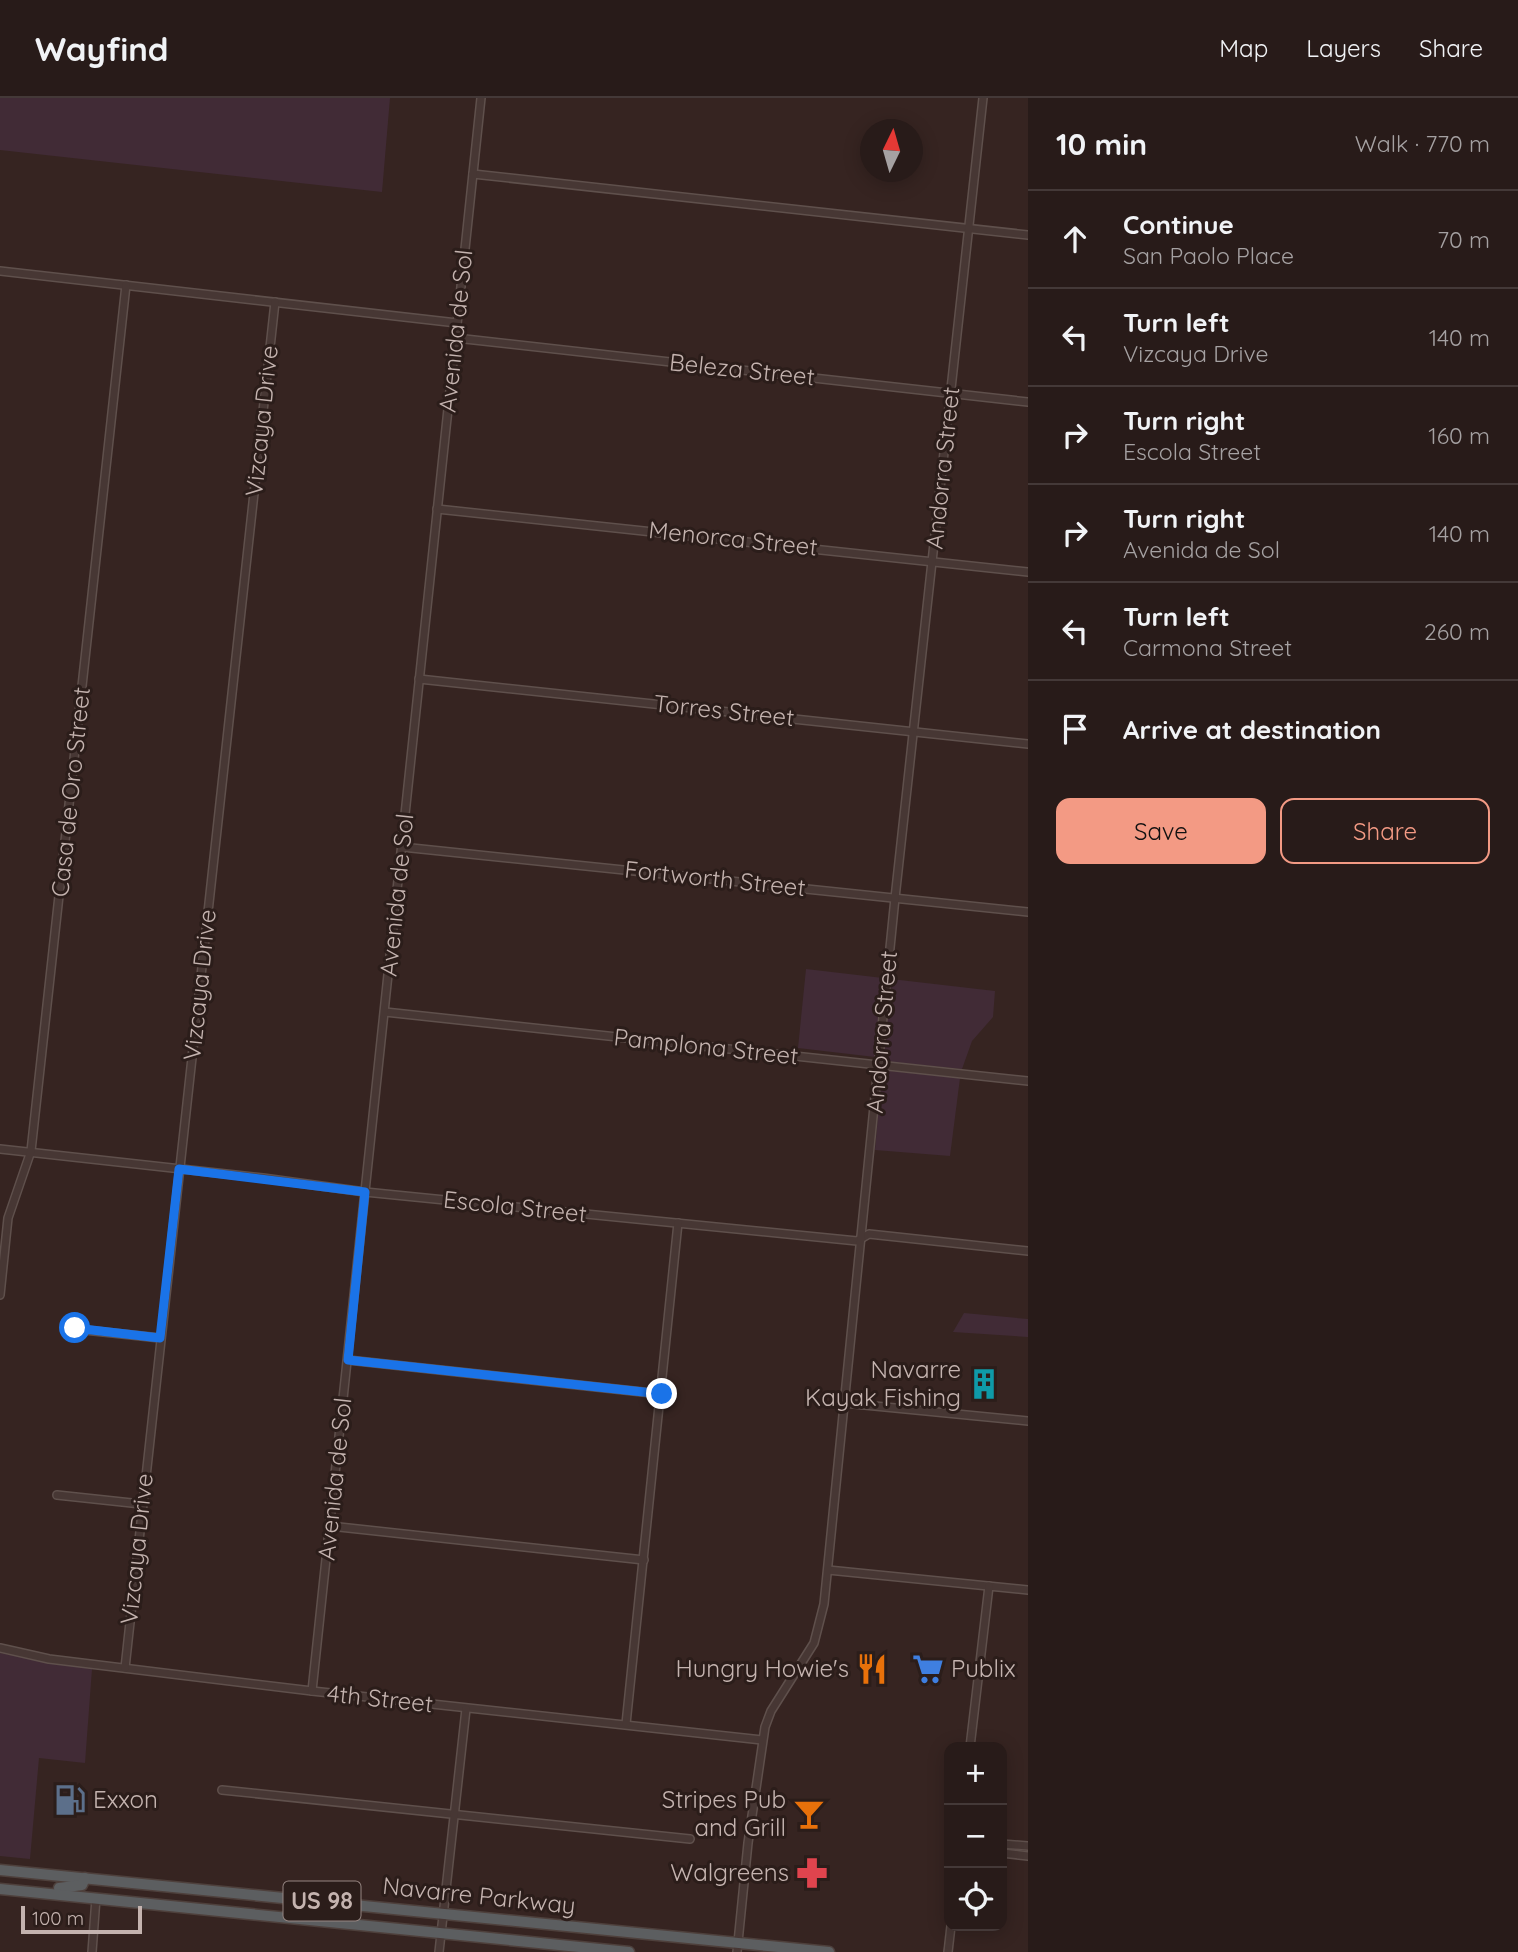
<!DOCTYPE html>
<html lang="en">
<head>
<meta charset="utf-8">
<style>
  body { margin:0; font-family:Quicksand,sans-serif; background:#342826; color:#f1f3f6 }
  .controls { position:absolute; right:21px; bottom:21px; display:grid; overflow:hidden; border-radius:14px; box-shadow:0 4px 18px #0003 }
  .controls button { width:63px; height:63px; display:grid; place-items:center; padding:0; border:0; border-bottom:2px solid #443938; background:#281b19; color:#f1f3f6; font:35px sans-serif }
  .compass { position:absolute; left:860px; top:21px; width:63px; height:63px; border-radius:50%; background:#281b19; box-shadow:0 4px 18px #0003; rotate:5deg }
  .scale { position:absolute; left:21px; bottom:18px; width:121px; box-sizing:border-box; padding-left:7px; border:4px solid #c4b3af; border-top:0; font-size:19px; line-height:24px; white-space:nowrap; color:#c4b3af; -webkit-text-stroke:5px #2b1d1a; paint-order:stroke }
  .stop { position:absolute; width:21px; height:21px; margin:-16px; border:5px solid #1a73e8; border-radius:50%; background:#fff }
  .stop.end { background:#1a73e8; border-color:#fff; box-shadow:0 2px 7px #0008 }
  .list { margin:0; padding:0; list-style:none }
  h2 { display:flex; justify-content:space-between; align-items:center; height:91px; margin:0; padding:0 28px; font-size:30px }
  h2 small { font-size:23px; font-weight:400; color:#a5a1a2 }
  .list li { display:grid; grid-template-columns:46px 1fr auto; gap:21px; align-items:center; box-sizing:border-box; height:98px; padding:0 28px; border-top:2px solid #443938 }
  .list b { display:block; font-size:26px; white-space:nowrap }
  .list p { margin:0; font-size:23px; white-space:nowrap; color:#a5a1a2 }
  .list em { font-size:23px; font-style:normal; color:#a5a1a2 }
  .actions { display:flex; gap:14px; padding:21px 28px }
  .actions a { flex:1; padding:16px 0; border:2px solid #f39a84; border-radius:14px; text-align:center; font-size:24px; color:#f39a84 }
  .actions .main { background:#f39a84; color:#111 }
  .icon { flex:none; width:38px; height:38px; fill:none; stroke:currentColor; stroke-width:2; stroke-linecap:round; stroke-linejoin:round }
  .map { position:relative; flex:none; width:1028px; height:1854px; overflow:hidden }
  header { display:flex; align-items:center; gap:42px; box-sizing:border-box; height:98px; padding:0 35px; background:#281b19; border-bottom:2px solid #443938 }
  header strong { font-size:33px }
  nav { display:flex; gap:38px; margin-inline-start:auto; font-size:24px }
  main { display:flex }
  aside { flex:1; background:#281b19 }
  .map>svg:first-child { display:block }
  .green { fill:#412b36 }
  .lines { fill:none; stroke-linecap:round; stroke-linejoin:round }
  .minor-casing { stroke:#5f504c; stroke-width:10 }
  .trunk-casing { stroke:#4e403c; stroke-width:13 }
  .minor { stroke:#473734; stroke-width:7 }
  .trunk { stroke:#5c5e60; stroke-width:10 }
  .route { stroke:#1a73e8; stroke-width:9 }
  .labels { text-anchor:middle; stroke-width:6; stroke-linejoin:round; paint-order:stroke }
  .shield { fill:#2b1d1a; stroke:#968682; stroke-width:2 }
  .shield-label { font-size:23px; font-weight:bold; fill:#c4b3af }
  .street-label { font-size:24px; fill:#c4b3af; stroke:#2b1d1a }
  .poi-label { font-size:24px; fill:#c4b3af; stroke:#2b1d1a; text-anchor:end }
</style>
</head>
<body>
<header>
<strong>Wayfind</strong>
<nav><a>Map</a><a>Layers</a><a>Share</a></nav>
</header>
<main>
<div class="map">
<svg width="1028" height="1854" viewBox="0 0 1028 1854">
  <rect width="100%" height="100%" fill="#362421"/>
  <g class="green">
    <path d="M0,0H390L382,94L0,52Z"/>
    <path d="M806,871L883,880L875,959L798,950Z"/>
    <path d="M891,881L995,893L993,919L972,943L962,971L883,963Z"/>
    <path d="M882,972L960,980L950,1058L875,1052Z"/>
    <path d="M964,1215L1028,1221V1239L953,1234Z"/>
    <path d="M0,1555L92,1571L85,1665L39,1660L30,1761L0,1758Z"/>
  </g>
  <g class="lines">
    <defs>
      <g id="minor">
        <path d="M473,76L1028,137"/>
        <path d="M0,173L457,225"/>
        <path d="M456,240L1028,304"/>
        <path d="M437,411L1028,474"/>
        <path d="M419,581L1028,646"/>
        <path d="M402,749L1028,814"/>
        <path d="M385,914L1028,983"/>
        <path d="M0,1051L263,1080L365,1094L857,1143L869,1136L1028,1153"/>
        <path d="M0,1197L8,1120L31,1053L126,187"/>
        <path d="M75,1231L160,1240"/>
        <path d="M348,1262L661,1296"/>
        <path d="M844,1305L1028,1323"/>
        <path d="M57,1397L141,1406"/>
        <path d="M330,1428L644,1462"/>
        <path d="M828,1472L1028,1492"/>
        <path d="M0,1550L49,1561L312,1593L762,1642"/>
        <path d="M125,1570L275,204"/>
        <path d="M312,1593L481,0"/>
        <path d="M626,1626L678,1125"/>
        <path d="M970,1649L989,1488"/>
        <path d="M222,1692L690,1741"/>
        <path d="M1002,1746L1028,1748"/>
        <path d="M1002,1755L1028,1758"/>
        <path d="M92,1854L96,1800"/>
        <path d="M439,1854L466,1611"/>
        <path d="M737,1854L748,1745L765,1629L771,1613L814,1545L824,1506L895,800L983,0"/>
        <path d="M948,1854L951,1828"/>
      </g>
      <g id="trunk">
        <path d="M0,1772L829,1854"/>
        <path d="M59,1790L82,1787L85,1780"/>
        <path d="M0,1791L629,1854"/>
      </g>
    </defs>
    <use href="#minor" class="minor-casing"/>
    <use href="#trunk" class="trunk-casing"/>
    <use href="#minor" class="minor"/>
    <use href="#trunk" class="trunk"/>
  </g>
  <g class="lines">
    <path class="route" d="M75,1230L160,1240L179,1071L365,1094L348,1262L662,1296"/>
  </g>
  <defs>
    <symbol id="building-bare" viewBox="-9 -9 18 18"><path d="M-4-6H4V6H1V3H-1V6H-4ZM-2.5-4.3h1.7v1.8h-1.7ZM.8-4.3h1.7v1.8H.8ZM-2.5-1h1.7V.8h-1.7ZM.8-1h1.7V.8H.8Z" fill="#0f9aa8" stroke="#2b1d1a" stroke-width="2.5" paint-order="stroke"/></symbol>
    <symbol id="restaurant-bare" viewBox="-9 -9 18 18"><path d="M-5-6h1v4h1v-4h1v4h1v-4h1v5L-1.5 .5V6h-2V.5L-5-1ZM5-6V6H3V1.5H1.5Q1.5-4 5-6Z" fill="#e8710a" stroke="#2b1d1a" stroke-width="2.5" paint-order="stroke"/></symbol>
    <symbol id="supermarket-bare" viewBox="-9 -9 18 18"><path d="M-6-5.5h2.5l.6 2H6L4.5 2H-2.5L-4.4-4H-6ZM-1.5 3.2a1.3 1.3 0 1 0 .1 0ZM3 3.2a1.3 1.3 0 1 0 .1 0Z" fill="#3f7fe0" stroke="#2b1d1a" stroke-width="2.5" paint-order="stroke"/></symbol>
    <symbol id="fuel-bare" viewBox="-9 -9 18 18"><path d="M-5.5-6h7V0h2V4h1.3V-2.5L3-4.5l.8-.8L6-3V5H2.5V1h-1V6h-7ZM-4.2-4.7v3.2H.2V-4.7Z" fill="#5c6f8a" stroke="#2b1d1a" stroke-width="2.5" paint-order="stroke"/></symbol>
    <symbol id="bar-bare" viewBox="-9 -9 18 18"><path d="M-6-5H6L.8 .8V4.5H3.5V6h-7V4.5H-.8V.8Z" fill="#e8710a" stroke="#2b1d1a" stroke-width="2.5" paint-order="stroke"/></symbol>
    <symbol id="pharmacy-bare" viewBox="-9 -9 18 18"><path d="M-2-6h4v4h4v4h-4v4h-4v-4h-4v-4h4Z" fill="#e0444e" stroke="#2b1d1a" stroke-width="2.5" paint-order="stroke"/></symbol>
  </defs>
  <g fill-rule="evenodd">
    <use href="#building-bare" x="962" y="1264" width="44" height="44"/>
    <use href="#restaurant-bare" x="850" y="1549" width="44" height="44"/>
    <use href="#supermarket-bare" x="906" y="1549" width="44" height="44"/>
    <use href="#fuel-bare" x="48" y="1680" width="44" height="44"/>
    <use href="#bar-bare" x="787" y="1694" width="44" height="44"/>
    <use href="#pharmacy-bare" x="790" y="1753" width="44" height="44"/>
  </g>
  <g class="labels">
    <rect class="shield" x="283.5" y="1783.5" width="77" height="39" rx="5"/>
    <g class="shield-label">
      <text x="322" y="1811">US 98</text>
    </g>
    <g class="street-label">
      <text transform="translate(456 233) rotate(-84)" y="8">Avenida de Sol</text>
      <text transform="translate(742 272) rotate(6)" y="8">Beleza Street</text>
      <text transform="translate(262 323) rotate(-84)" y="8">Vizcaya Drive</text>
      <text transform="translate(943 370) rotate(-84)" y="8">Andorra Street</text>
      <text transform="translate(733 441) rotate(6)" y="8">Menorca Street</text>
      <text transform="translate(724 613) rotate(6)" y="8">Torres Street</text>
      <text transform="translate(71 694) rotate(-84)" y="8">Casa de Oro Street</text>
      <text transform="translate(715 781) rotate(6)" y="8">Fortworth Street</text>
      <text transform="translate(397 797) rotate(-84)" y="8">Avenida de Sol</text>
      <text transform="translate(200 887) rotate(-84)" y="8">Vizcaya Drive</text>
      <text transform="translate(882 934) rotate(-85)" y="8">Andorra Street</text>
      <text transform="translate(706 949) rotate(6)" y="8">Pamplona Street</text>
      <text transform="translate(515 1109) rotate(6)" y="8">Escola Street</text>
      <text transform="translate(335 1381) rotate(-84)" y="8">Avenida de Sol</text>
      <text transform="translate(137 1451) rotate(-84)" y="8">Vizcaya Drive</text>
      <text transform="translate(380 1601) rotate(6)" y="8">4th Street</text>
      <text transform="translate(479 1798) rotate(6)" y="8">Navarre Parkway</text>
    </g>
    <g class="poi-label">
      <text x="961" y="1280">Navarre<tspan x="961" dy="28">Kayak Fishing</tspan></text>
      <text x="849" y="1579">Hungry Howie's</text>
      <text x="951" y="1579" text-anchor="start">Publix</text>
      <text x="93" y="1710" text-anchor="start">Exxon</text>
      <text x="786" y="1710">Stripes Pub<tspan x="786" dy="28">and Grill</tspan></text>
      <text x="789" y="1783">Walgreens</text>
    </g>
  </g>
</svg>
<div class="controls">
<button>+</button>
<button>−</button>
<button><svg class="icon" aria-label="locate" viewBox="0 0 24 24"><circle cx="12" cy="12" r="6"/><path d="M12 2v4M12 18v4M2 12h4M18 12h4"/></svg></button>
</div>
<svg class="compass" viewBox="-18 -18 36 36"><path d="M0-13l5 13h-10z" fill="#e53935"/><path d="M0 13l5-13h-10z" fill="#a5a1a2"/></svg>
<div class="scale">100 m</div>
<div class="stop" style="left:75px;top:1230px"></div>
<div class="stop end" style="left:662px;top:1296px"></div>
</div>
<aside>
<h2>10 min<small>Walk · 770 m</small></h2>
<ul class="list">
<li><svg class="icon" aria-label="ahead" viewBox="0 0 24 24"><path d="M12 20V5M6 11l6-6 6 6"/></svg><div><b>Continue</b><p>San Paolo Place</p></div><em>70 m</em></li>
<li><svg class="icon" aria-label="left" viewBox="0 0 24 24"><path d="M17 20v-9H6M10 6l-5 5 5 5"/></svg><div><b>Turn left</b><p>Vizcaya Drive</p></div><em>140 m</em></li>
<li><svg class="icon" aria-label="right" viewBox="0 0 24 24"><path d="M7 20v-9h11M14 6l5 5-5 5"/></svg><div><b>Turn right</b><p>Escola Street</p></div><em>160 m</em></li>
<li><svg class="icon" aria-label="right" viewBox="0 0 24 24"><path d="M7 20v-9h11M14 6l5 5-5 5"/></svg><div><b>Turn right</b><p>Avenida de Sol</p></div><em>140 m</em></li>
<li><svg class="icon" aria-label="left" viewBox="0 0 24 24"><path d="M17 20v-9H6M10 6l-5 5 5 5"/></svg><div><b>Turn left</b><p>Carmona Street</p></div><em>260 m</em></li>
<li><svg class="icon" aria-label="arrive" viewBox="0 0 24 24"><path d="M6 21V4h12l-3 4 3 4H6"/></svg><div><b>Arrive at destination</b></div></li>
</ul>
<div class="actions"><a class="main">Save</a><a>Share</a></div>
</aside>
</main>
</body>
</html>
